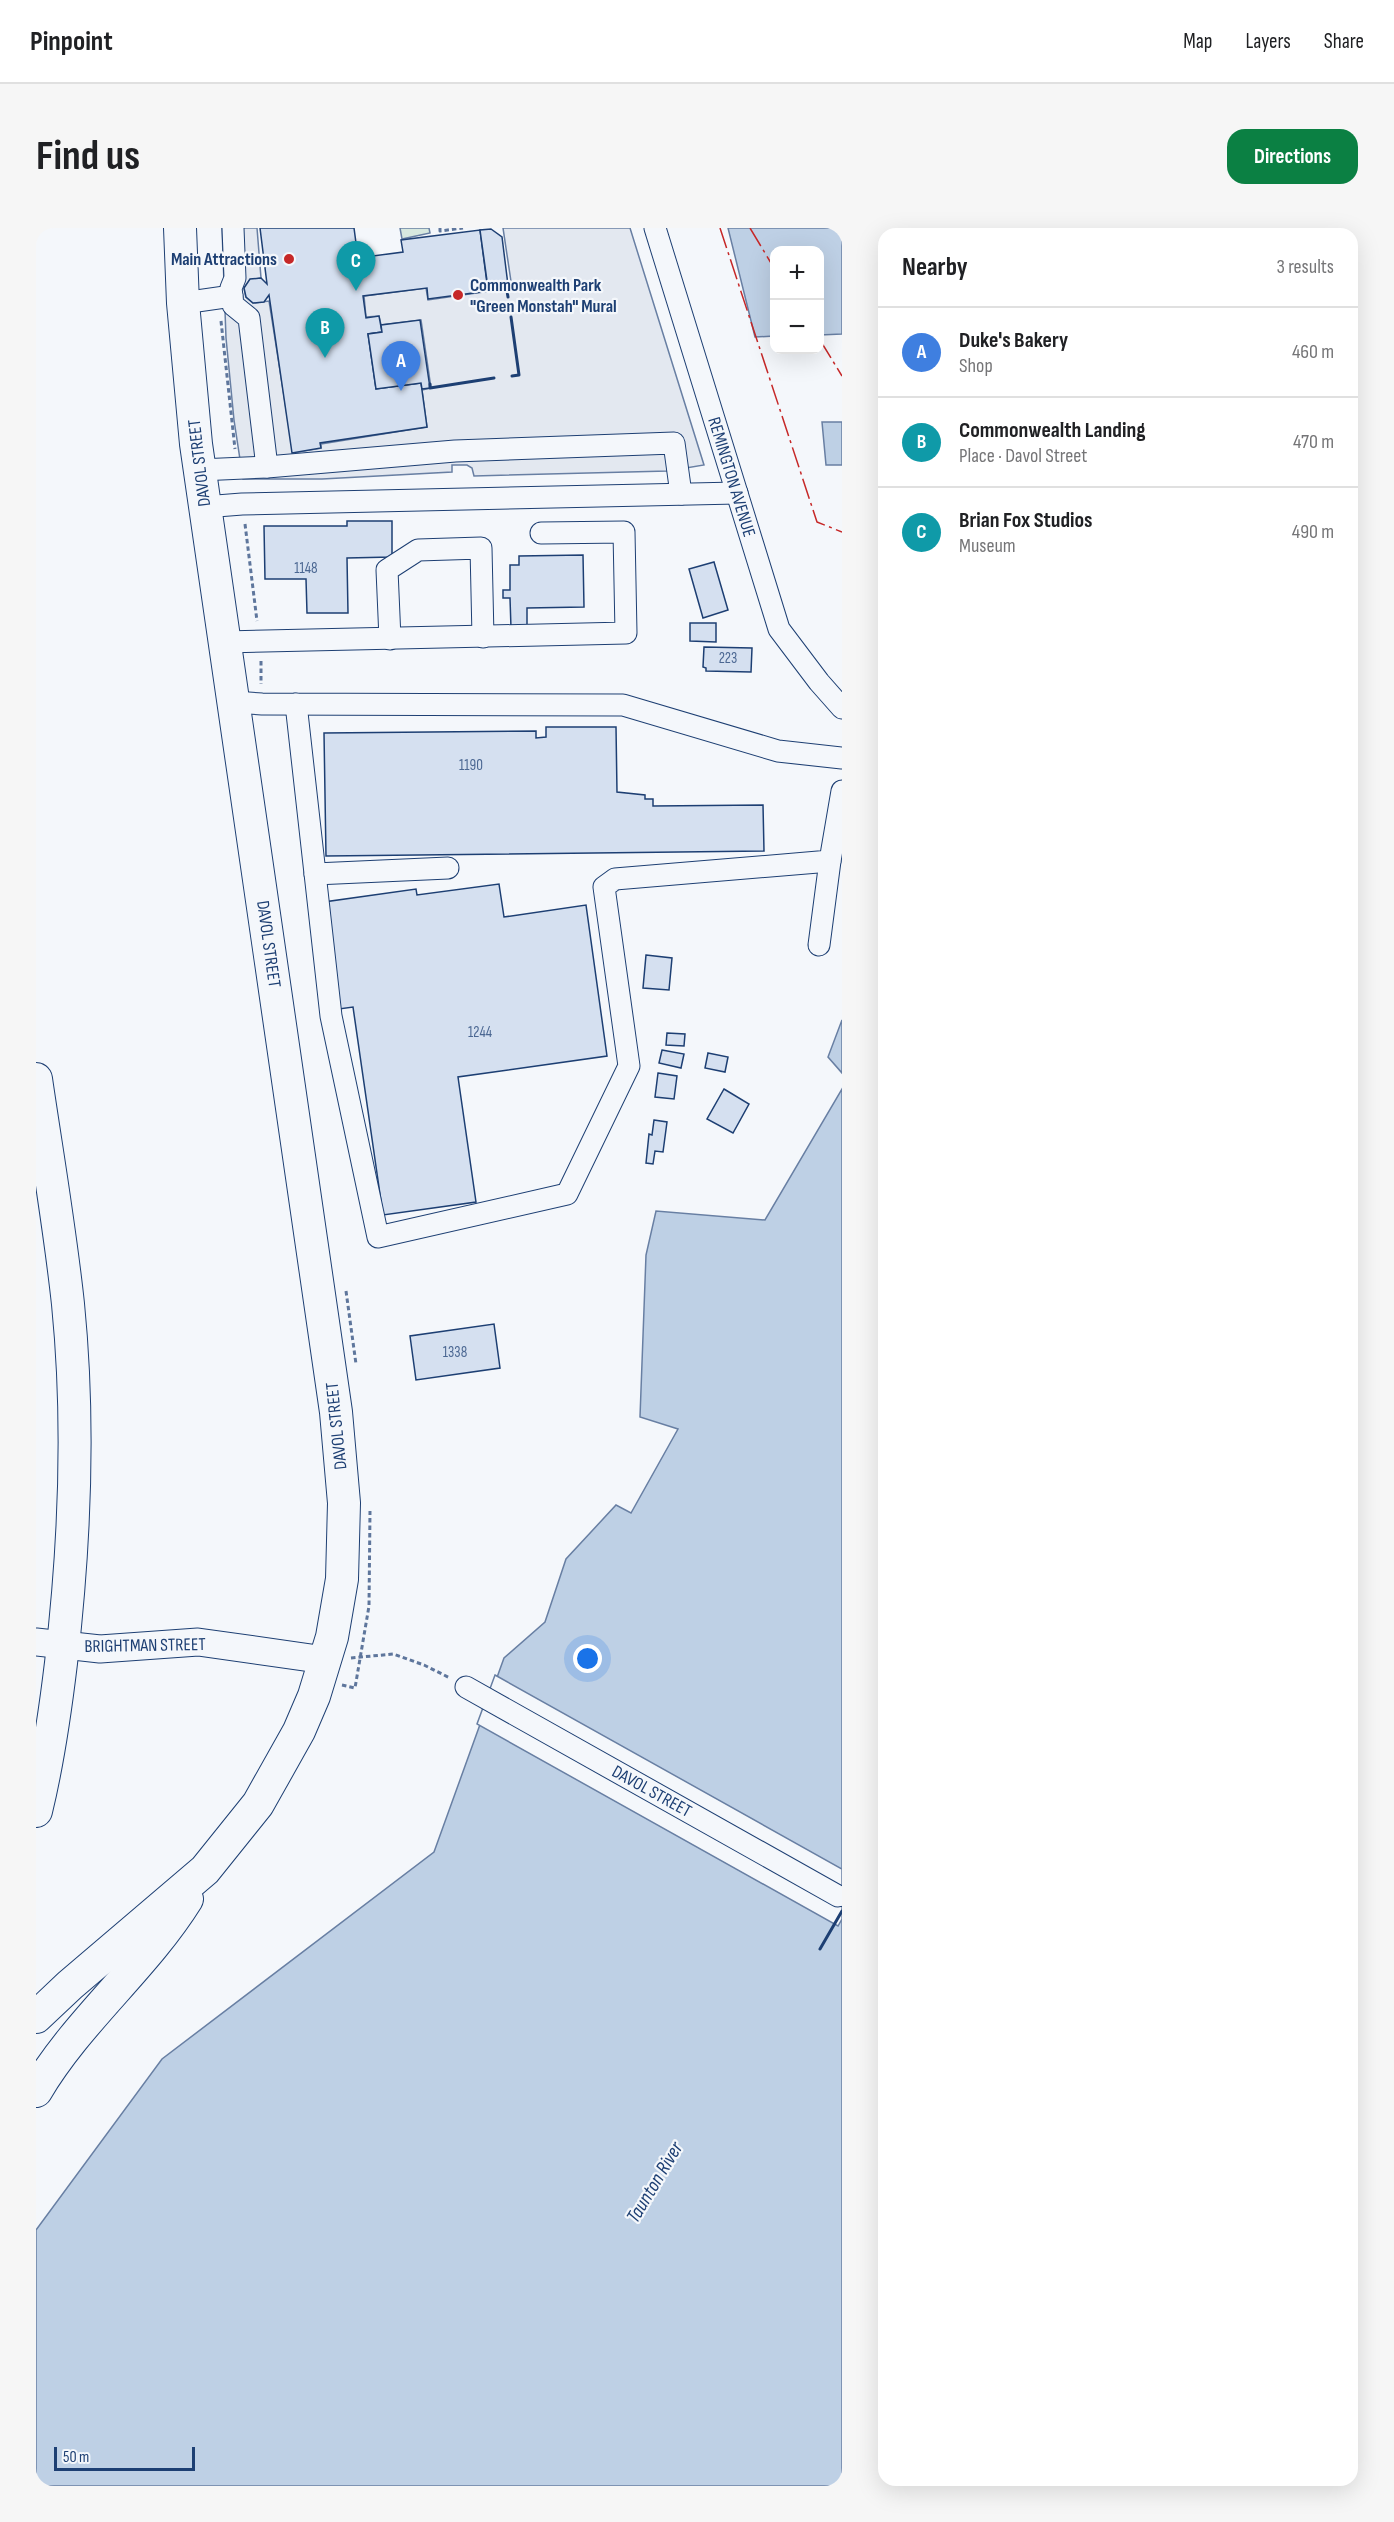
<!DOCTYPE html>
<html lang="en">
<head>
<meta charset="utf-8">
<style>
  body { margin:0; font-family:"Sofia Sans Condensed",sans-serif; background:#f6f6f6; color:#202124 }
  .controls { position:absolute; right:18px; top:18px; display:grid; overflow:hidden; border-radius:12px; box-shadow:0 6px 24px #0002 }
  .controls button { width:54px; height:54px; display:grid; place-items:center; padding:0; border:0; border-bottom:2px solid #e0e0e0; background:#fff; color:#202124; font:30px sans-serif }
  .scale { position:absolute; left:18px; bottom:15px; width:141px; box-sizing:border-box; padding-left:6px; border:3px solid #1d3f73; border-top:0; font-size:16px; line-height:21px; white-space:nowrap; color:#1d3f73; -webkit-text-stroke:4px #f4f7fb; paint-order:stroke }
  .you { position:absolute; left:552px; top:1431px; width:21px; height:21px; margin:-15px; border:4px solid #fff; border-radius:50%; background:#1a73e8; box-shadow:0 0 0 9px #1a73e833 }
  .badge { display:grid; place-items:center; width:39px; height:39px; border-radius:50%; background:#0b8043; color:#fff; font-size:20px; font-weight:700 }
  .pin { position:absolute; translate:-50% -50px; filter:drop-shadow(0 2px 3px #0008) }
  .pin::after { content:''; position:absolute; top:32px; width:21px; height:18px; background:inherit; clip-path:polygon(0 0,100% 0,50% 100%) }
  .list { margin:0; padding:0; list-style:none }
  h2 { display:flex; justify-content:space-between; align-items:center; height:78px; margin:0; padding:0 24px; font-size:26px }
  h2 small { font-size:20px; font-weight:400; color:#757577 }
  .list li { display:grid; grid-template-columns:39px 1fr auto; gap:18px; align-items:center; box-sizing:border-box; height:90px; padding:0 24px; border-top:2px solid #e0e0e0 }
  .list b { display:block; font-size:22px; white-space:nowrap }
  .list p { margin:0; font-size:20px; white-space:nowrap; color:#757577 }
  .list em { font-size:20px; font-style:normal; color:#757577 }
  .map { position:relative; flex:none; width:806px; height:2258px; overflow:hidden; border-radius:18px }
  header { display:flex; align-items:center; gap:36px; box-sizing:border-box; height:84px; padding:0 30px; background:#fff; border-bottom:2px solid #e0e0e0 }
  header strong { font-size:28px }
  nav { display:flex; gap:33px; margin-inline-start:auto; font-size:21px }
  .intro { display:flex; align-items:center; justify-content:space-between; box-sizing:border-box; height:144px; padding:0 36px }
  h1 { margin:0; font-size:42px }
  .button { padding:15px 27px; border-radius:18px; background:#0b8043; color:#fff; font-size:21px; font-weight:700 }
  main { display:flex; gap:36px; padding:0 36px }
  aside { flex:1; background:#fff; border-radius:18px; box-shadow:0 6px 24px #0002 }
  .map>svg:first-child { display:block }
  .green { fill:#d7e8df; stroke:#687fa3; stroke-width:1.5 }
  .parking { fill:#e3e8f0; stroke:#687fa3; stroke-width:1.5 }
  .water { fill:#bed0e5; stroke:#687fa3; stroke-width:1.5 }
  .pier { fill:#f4f7fb; stroke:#687fa3; stroke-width:1.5 }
  .building { fill:#d5e0f0; stroke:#1d3f73; stroke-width:1.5 }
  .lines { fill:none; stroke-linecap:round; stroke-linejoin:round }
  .minor-casing { stroke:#1d3f73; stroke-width:23 }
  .major-casing { stroke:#1d3f73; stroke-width:29 }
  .highway-casing { stroke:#1d3f73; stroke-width:34 }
  .path { stroke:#5e769c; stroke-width:3; stroke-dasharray:4.5 3; stroke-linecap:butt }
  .minor { stroke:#f4f7fb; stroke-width:21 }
  .major { stroke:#f4f7fb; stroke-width:27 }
  .highway { stroke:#f4f7fb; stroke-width:32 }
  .wall { stroke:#1d3f73; stroke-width:3 }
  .power { stroke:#c62828; stroke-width:1.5; stroke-dasharray:21 4.5 3 4.5; stroke-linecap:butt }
  .poi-dot { fill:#c62828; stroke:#f4f7fb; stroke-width:2 }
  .labels { text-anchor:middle; stroke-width:4.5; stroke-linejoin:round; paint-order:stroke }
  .number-label { font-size:15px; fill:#4b6792 }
  .poi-label { font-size:18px; font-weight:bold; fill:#1d3f73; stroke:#f4f7fb; text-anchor:end }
  .street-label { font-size:18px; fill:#1d3f73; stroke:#f4f7fb }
  .water-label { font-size:20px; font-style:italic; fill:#1d3f73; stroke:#f4f7fb }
</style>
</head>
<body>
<header>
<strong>Pinpoint</strong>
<nav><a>Map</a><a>Layers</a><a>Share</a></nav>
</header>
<div class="intro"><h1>Find us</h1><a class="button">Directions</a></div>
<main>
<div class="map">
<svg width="806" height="2258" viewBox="0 0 806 2258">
  <rect width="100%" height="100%" fill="#f4f7fb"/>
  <path class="green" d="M364,0H393L394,5L366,11Z"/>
  <path class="parking" d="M186,0H221L225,50L214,52L208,60L210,69L217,75L233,73L257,225L285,220V216L391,199L386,162L395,160L385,92L345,97L343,88L330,89L328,68L390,60L392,72L476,60L467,0H594L668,237L632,243L438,248L436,240L431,237H416V244L286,251H207L198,192L190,110Z"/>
  <g class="water">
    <path d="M692,0H806V106L784,107V22H738V108L719,109Z"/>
    <path d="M786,194H806V237H790Z"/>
    <path d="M806,792V845L792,829Z"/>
    <path d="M806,861V2258H0V2002L126,1831L398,1624L468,1430L509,1394L530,1331L580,1277L595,1285L642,1201L604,1189L610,1027L620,983L729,992Z"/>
  </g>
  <path class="pier" d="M459,1447L806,1641V1691L802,1698L441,1496Z"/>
  <g class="building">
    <path d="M224,0H318L322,30L367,24L365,12L444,2L452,63L392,71L391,60L327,68L330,90L343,88L346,104L332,106L340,161L385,155L391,199L284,215L285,220L256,225L233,67L228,74L217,75L210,69L208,60L214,51L225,50L231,56Z"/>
    <path d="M455,1L466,9L472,57L452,60L444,2Z"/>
    <path d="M384,92L394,160L386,161L385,155L340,161L332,106L346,104L345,97Z"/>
    <path d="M311,293H356V329L311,330L312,385H271L270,351H229L228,298H311Z"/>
    <path d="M547,327L548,379L491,380V400H475L474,370H467V362H474V337H483V328Z"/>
    <path d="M678,334L692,382L667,390L653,341Z"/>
    <path d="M654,395H680V414L654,413Z"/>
    <path d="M668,419L716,420L715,444L670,443V440L667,439Z"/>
    <path d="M510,499H580L581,564L609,567V571H617V578L727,577L728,623L290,628L288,505L500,503V510L510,509Z"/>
    <path d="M463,656L468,689L550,677L571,828L422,849L440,974L347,987L317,779L303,781L288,674L380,661L381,667Z"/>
    <path d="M610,727L636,730L633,762L607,760Z"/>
    <path d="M631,805L649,806L648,818L630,817Z"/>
    <path d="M626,822L648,826L645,840L623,835Z"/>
    <path d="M672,825L692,829L689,844L669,840Z"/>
    <path d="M622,845L641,848L638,871L619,869Z"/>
    <path d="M688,861L713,876L697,905L671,891Z"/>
    <path d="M618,892L631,894L627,924L619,923L617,936L610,935L613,906L616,907Z"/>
    <path d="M458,1096L464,1140L380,1152L374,1108Z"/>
  </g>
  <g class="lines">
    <defs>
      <g id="minor">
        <path d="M197,0L199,50L195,60L197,77L213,90L231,239L419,223L638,215L645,266"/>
        <path d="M619,0L743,401L783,454L806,480"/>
        <path d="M147,75L196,68"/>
        <path d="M163,242L231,239"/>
        <path d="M168,279L206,276L701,265"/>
        <path d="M354,411L351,342L382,322L445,320L447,409"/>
        <path d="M188,414L590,405L588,304L505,305"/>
        <path d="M198,474L226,476L587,477L742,523L806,530"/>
        <path d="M260,476L295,788L342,1009L531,966L593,838L568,659L579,651L794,633L806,563"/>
        <path d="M279,646L412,640"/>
        <path d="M783,717L794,633"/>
        <path d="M430,1459L802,1668"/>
      </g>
      <path id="major" d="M0,1414L64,1421L162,1414L289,1432"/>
      <g id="highway">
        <path d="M0,851C11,926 24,1001 32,1076C44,1196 39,1315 25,1435C19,1485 12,1534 0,1583"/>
        <path d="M0,1789L34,1757L169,1642L222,1576L263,1503L278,1468L296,1409L306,1351L308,1275L300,1184L160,216L147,75L144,0"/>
        <path d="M0,1863C42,1792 108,1740 151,1671"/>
      </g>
    </defs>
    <use href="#minor" class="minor-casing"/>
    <use href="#major" class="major-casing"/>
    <use href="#highway" class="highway-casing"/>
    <g class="path">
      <path d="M404,0V3L427,0"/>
      <path d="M185,93L199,221"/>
      <path d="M209,296L221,393"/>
      <path d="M225,433V456"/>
      <path d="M310,1063L320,1136"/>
      <path d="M315,1430L357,1426L388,1437L414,1450"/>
      <path d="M306,1457L319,1460L333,1378L334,1283"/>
    </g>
    <use href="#minor" class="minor"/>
    <use href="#major" class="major"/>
    <use href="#highway" class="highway"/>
    <g class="wall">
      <path d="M470,57L472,69"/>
      <path d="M475,89L483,147L476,148"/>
      <path d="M394,156V160L458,150"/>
      <path d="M784,1721L806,1683"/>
    </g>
    <g class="power">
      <path d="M684,0L781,294L806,304"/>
      <path d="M714,0L738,40"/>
      <path d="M784,112L806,148"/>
    </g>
  </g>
  <g class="poi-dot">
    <circle cx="253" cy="31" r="6"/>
    <circle cx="422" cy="67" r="6"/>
  </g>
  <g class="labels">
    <g class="number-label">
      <text x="270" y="345">1148</text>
      <text x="692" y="435">223</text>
      <text x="435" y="542">1190</text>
      <text x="444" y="809">1244</text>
      <text x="419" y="1129">1338</text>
    </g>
    <g class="poi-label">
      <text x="241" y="37">Main Attractions</text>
      <text x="434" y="63" text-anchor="start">Commonwealth Park<tspan x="434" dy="21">"Green Monstah" Mural</tspan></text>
    </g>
    <g class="street-label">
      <text transform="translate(163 235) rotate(-97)" y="6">DAVOL STREET</text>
      <text transform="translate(696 249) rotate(73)" y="6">REMINGTON AVENUE</text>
      <text transform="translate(233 716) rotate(82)" y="6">DAVOL STREET</text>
      <text transform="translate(300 1198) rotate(-96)" y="6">DAVOL STREET</text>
      <text transform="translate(109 1417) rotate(-1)" y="6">BRIGHTMAN STREET</text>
      <text transform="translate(616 1563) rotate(29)" y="6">DAVOL STREET</text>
    </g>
    <g class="water-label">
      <text transform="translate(618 1954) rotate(-59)" y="7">Taunton River</text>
    </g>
  </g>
</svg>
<div class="controls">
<button>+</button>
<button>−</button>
</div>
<div class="scale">50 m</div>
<div class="you"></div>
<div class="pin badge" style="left:365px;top:163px;background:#3f7fe0">A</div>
<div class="pin badge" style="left:289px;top:130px;background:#0f9aa8">B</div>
<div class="pin badge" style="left:320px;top:63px;background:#0f9aa8">C</div>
</div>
<aside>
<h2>Nearby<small>3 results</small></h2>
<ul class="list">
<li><span class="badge" style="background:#3f7fe0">A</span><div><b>Duke's Bakery</b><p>Shop</p></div><em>460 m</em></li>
<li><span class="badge" style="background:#0f9aa8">B</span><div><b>Commonwealth Landing</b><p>Place · Davol Street</p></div><em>470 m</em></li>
<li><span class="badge" style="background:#0f9aa8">C</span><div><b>Brian Fox Studios</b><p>Museum</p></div><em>490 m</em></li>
</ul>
</aside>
</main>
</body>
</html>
